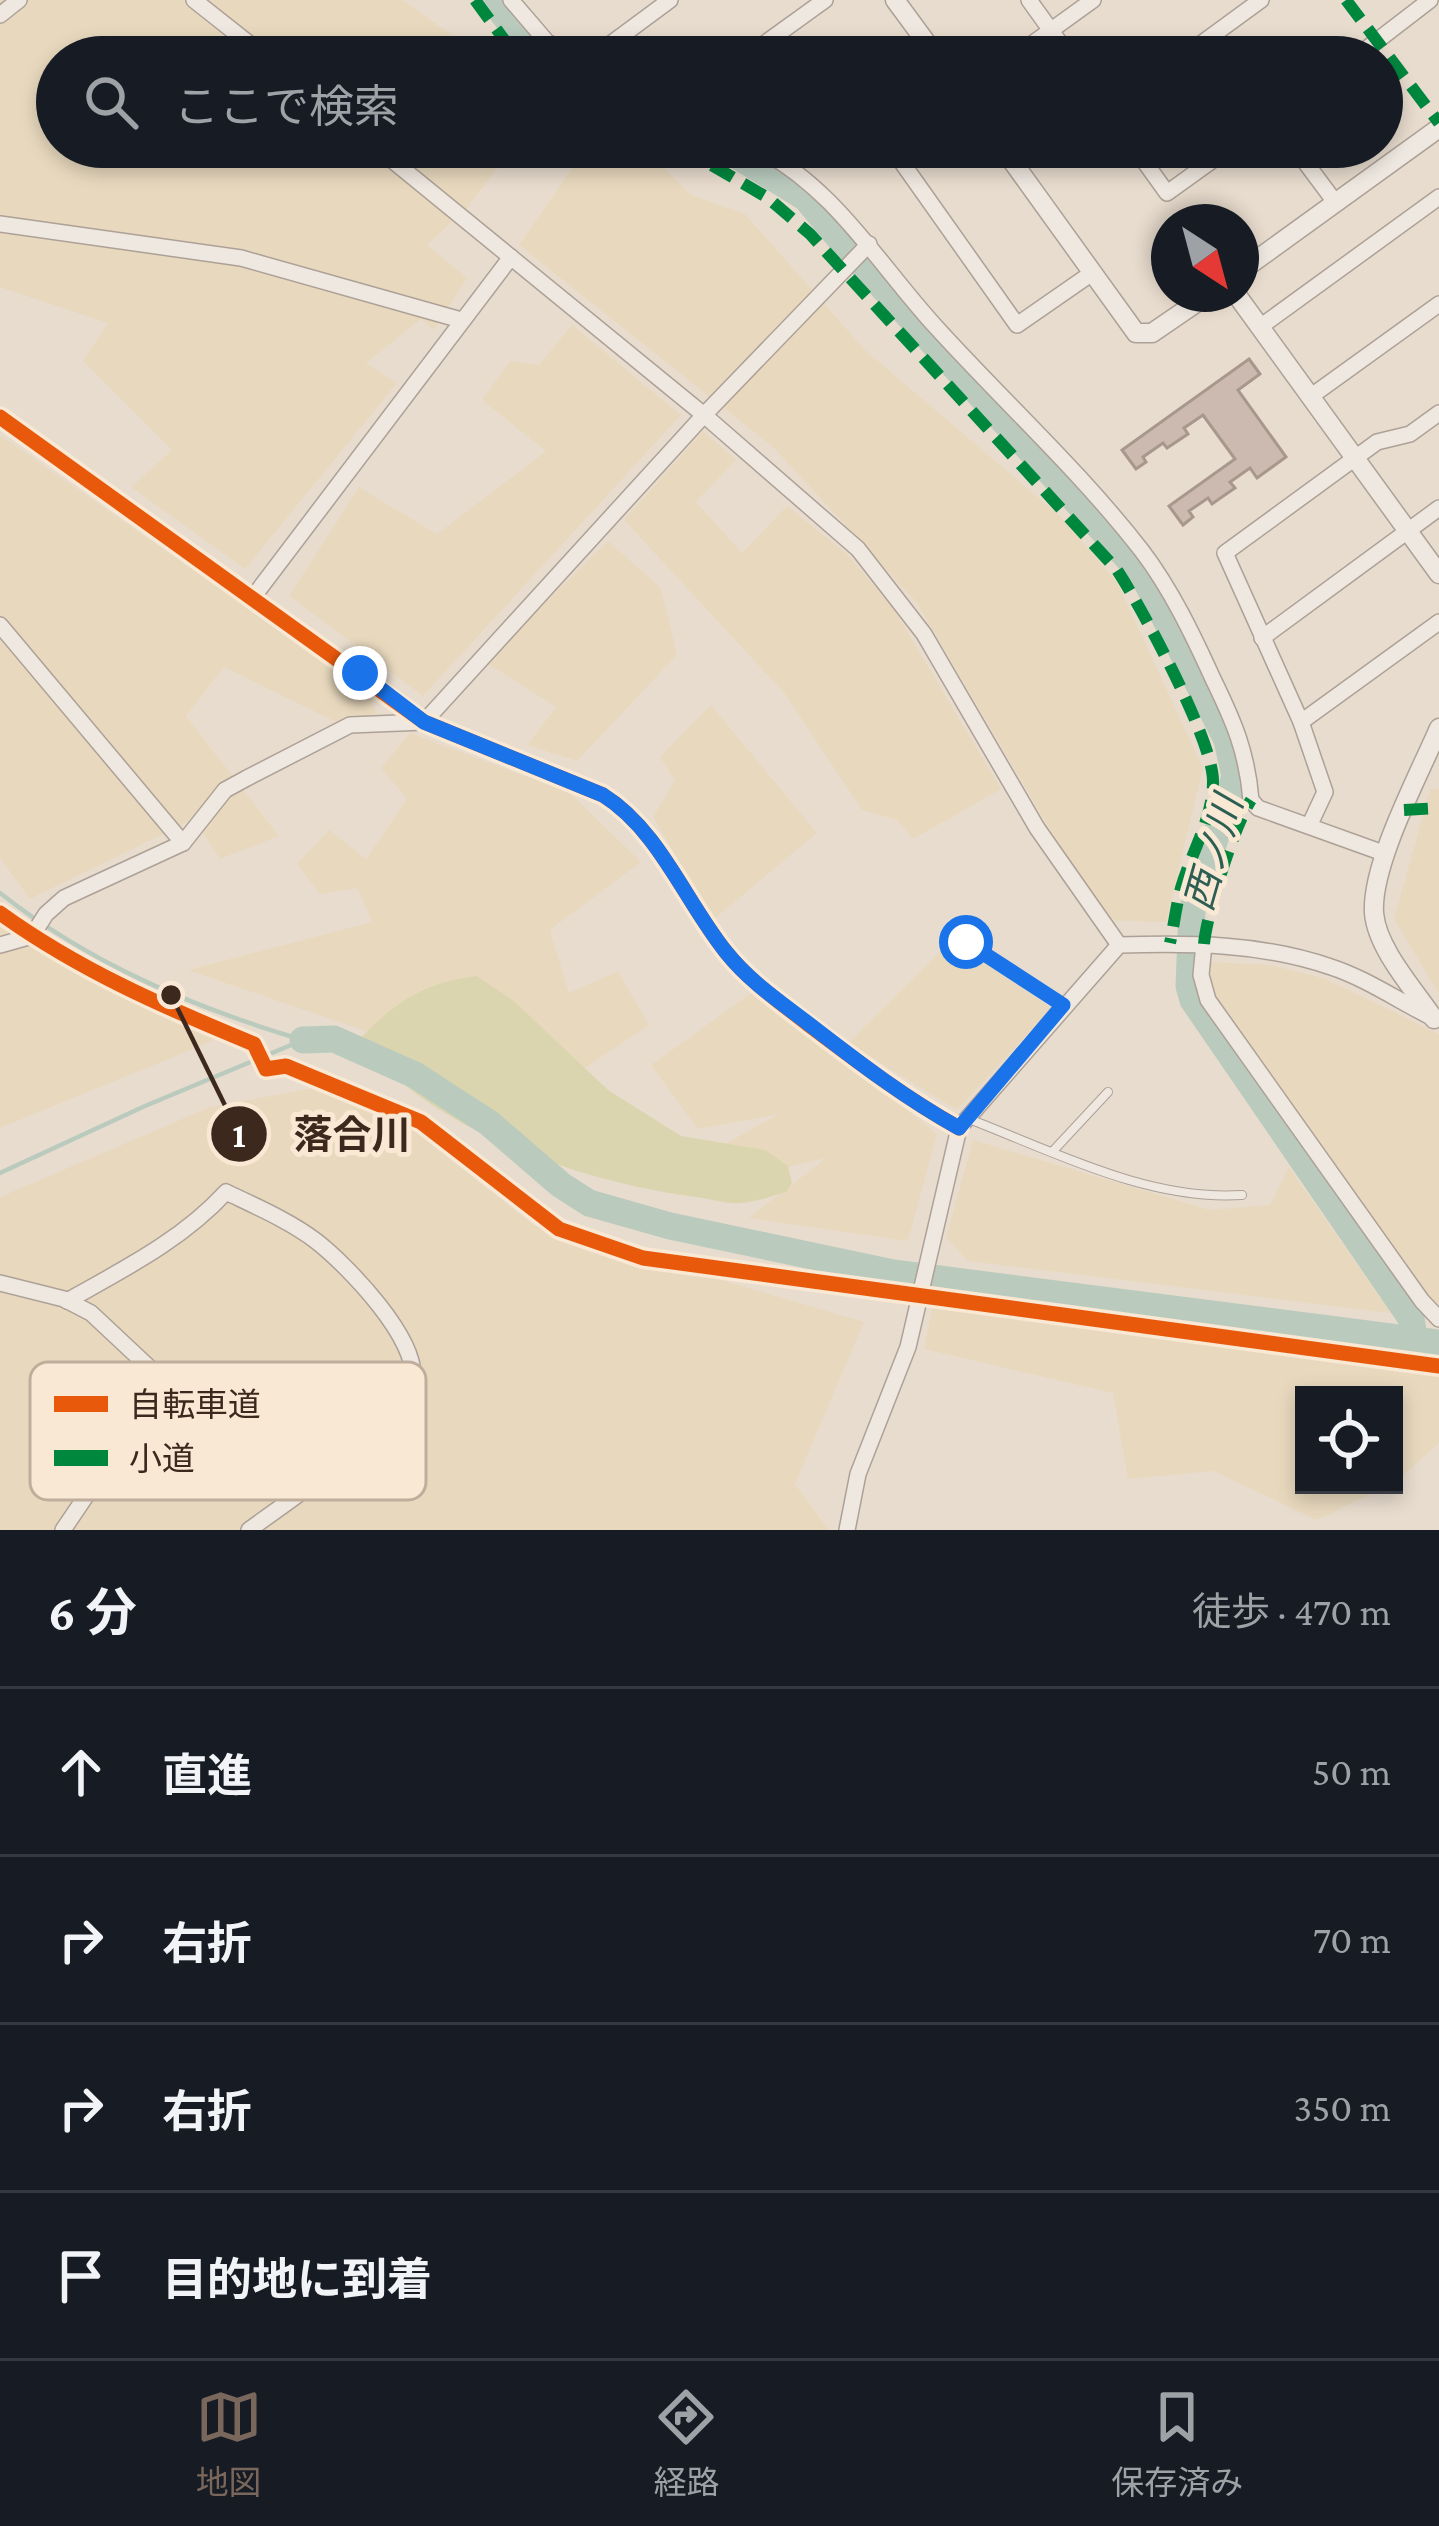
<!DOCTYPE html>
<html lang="ja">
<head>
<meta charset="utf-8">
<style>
  body { margin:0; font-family:"Crimson Pro","Noto Sans JP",serif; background:#20242c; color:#f1f3f6 }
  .controls { position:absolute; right:36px; bottom:36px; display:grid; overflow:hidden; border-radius:0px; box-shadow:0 6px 18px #0003 }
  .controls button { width:108px; height:108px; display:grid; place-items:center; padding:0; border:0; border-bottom:3px solid #363941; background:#171b24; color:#f1f3f6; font:60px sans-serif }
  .compass { position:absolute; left:1151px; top:204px; width:108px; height:108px; border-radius:50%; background:#171b24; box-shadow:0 6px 18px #0003; rotate:144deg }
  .stop { position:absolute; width:36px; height:36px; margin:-27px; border:9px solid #1a73e8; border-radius:50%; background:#fff }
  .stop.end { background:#1a73e8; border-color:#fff; box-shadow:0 3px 12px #0008 }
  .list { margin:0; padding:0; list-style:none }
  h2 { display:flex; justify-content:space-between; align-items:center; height:156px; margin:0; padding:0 48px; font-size:51px }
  h2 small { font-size:39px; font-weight:400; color:#9ea1a6 }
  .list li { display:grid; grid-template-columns:78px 1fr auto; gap:36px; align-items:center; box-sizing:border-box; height:168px; padding:0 48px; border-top:3px solid #363941 }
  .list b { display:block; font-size:45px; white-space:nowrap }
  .list em { font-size:39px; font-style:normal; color:#9ea1a6 }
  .icon { flex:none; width:66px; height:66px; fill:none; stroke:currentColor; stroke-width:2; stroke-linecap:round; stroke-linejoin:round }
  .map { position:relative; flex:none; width:1439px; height:1530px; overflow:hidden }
  .search { position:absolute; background:#171b24; box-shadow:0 6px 18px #0003; left:36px; right:36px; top:36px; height:132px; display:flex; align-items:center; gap:30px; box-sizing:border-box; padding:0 42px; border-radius:66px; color:#9ea1a6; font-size:45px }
  .sheet { height:828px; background:#171b24 }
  nav { display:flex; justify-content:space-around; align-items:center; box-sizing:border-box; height:168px; border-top:3px solid #363941; background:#171b24; font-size:33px; color:#9ea1a6 }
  nav a { display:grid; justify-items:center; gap:6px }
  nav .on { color:#79675c }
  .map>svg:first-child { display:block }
  .farmland { fill:#e8d9be }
  .green { fill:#dbd5af }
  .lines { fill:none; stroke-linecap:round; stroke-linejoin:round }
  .stream { stroke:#bacbbe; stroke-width:4.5 }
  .river { stroke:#bacbbe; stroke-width:27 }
  .building { fill:#ccb9af; stroke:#a8978d; stroke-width:3 }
  .service-casing { stroke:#ada197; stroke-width:10 }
  .minor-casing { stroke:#ada197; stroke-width:18 }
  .tertiary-casing { stroke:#ada197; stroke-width:21 }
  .service { stroke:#efe8e0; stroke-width:8 }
  .minor { stroke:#efe8e0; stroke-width:15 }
  .tertiary { stroke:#efe8e0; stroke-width:18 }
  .quiet { stroke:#00873e; stroke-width:12; stroke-dasharray:24 12; stroke-linecap:butt }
  .cycleway-casing { stroke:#f8e8d4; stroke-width:22 }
  .cycleway { stroke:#e8590c; stroke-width:15 }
  .route { stroke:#1a73e8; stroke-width:15 }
  .labels { text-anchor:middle; stroke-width:10; stroke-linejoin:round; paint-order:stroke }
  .water-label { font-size:39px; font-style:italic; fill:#2c5e53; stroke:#f8e8d4 }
  .key { fill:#f8e8d4; stroke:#c0ae9d; stroke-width:3 }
  .key-label { font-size:33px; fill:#3d281e }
  .leader { fill:none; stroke:#3d281e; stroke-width:4.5 }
  .callout-dot { fill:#3d281e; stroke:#f8e8d4; stroke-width:4.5 }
  .mark-label { font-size:36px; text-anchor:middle; font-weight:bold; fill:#fff }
  .callout-label { font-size:39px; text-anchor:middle; font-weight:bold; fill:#3d281e; stroke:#f8e8d4; stroke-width:10; stroke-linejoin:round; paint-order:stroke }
</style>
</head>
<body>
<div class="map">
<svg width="1439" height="1530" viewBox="0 0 1439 1530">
  <rect width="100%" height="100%" fill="#e8dcce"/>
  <g class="farmland">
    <path d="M0,0H403L455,37L464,57H57V147H507L510,152L467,208L427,245L467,278L434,330L421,319L366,363L397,383L245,569L131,487L172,450L83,361L108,323L0,287Z"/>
    <path d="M580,157L656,160L691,195L745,214L865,350L1061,517L1117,582L1203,768L1166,922L1103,920L917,603L774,448L519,245Z"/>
    <path d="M572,325L681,415L423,696L289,596L359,487L437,534L546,451L482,400L510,361L539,365Z"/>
    <path d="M703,431L736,460L696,502L742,553L787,506L847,554L895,611L1001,789L913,839L897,820L862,810L785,694L624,520Z"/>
    <path d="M0,435L365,690L383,724L356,732L224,667L186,716L279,836L220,859L194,819L30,899L0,858Z"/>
    <path d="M608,541L661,588L677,655L577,761L527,745L556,707L485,662Z"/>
    <path d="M711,705L817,833L713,920L653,817L675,781L660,757Z"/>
    <path d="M410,733L570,793L641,862L550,930L569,993L618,971L649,1025L542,1097L444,1058L188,970L372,922L357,888L320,894L297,864L329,830L366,859L407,799L381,768Z"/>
    <path d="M1439,788V994L1394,919L1430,790Z"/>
    <path d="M0,927L215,1040L0,1128Z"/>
    <path d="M951,941L1052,1008L957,1110L848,1043Z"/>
    <path d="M1209,962L1271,965L1326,979L1439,1034V1304L1430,1298L1214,997Z"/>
    <path d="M757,989L937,1134L908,1241L749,1218L826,1158L723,1182L716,1149L779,1114L698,1129L651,1065Z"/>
    <path d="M351,1081L532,1224L864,1322L795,1484L829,1530H0V1197L210,1107Z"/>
    <path d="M973,1140L1210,1210L1270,1205L1289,1167L1391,1313L968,1261L946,1238Z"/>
    <path d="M932,1307L1439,1374V1443L1394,1483V1395H1304V1485H1389L1317,1520L1213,1471L1128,1479L1113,1393L924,1349Z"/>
  </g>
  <path class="green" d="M477,976L515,1002L608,1090L681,1136L765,1150L788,1166L792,1183L786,1192C772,1196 756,1202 741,1203C727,1204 710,1199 696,1197C583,1182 432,1132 359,1040C394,1002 426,982 477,976Z"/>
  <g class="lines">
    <g class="stream">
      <path d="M0,893C90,964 195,1008 303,1040"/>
      <path d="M0,1173L145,1106L303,1040"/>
    </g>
    <g class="river">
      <path d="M492,0L532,50L546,57"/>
      <path d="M723,147L806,198L846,246"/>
      <path d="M860,262L1143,575L1227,740L1235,776L1192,911L1189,986L1193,1000L1411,1318L1414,1337"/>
      <path d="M303,1040L334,1039L415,1075L489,1123L561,1185L589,1203L670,1226L893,1273L1439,1343"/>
    </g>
  </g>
  <path class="building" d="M1249,359L1260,374L1238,390L1286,457L1257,478L1250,468L1230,482L1235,488L1212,504L1208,498L1189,511L1193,517L1183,525L1169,506L1235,459L1203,415L1184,428L1188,434L1167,448L1163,443L1143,457L1146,462L1136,469L1122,450Z"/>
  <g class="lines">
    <defs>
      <g id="service">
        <path d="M966,942L1063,1005"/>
        <path d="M969,1119C1055,1152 1148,1201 1242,1195"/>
        <path d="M1053,1151L1108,1092"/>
      </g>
      <g id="minor">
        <path d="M194,0L266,57"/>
        <path d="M511,0L547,42L577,57"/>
        <path d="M1029,0L1070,57"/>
        <path d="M0,15L19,0"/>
        <path d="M593,57L670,0"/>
        <path d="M746,57L825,0"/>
        <path d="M899,57L923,40"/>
        <path d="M1014,57L1093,0"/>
        <path d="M1183,57L1261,0"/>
        <path d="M1356,57L1430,0"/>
        <path d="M376,147L704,415L858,549L924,634L1037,828L1119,945"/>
        <path d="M755,147C834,186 879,265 936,327C1004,402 1080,471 1142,551C1171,589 1193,635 1213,679C1234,722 1247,752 1251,800L1258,808L1386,854"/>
        <path d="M891,147L1017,325L1092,273"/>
        <path d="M1134,147L1167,193L1231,147"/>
        <path d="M1294,147L1335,202"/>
        <path d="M0,224L241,258L461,320"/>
        <path d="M1260,327L1439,197"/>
        <path d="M1310,397L1439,304"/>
        <path d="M0,417L424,722L603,795C659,830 685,901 726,952C749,981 780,1002 809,1025C858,1062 905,1098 959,1128"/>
        <path d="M254,596L511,257"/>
        <path d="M0,625L183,843"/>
        <path d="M1262,638L1439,508"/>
        <path d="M1301,722L1439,622"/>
        <path d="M1310,824L1325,792L1301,722L1225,553L1377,442L1410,434L1439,413"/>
        <path d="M0,913C79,970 164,1007 254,1044L266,1069L286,1066L421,1122L559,1229L643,1258L1439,1366"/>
        <path d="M1204,944L1201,975L1208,1000L1422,1301L1439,1319"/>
        <path d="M0,945L32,936L46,914L64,898L183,843L225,790L247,778L350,725L424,722L704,415L869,244"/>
        <path d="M0,1283L64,1299L91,1313L186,1402L113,1456L63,1530"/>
        <path d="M67,1301C124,1269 182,1240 226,1192C255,1206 290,1221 316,1241C346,1264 422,1342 412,1382C402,1427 288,1501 249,1530"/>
        <path d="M847,1530L858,1474L908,1347L959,1128L1119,945C1191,943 1261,943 1331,967C1365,978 1399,1001 1431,1017"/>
      </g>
      <g id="tertiary">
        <path d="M895,0L937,57"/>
        <path d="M1002,147L1136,333H1152L1209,294"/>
        <path d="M1241,271L1439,128"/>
        <path d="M1236,294L1439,574"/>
        <path d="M1434,1019C1414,989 1377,949 1374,913C1371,864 1419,775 1439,728"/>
      </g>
    </defs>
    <use href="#service" class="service-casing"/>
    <use href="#minor" class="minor-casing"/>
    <use href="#tertiary" class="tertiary-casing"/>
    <use href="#service" class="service"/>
    <use href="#minor" class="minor"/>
    <use href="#tertiary" class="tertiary"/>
    <g class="quiet">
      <path d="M475,0L517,57"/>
      <path d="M1346,0L1439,123"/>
      <path d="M681,147L768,198L810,234L1117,570C1142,608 1213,740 1213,781C1213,819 1191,853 1181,888C1176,906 1174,925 1170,943"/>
      <path d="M1404,810L1439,808"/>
      <path d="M1204,944C1207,912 1234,826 1251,800"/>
    </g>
    <defs>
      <g id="cycleway">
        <path d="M0,417L424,722L603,795C659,830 685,901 726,952C749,981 780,1002 809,1025C858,1062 905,1098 959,1128"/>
        <path d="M0,913C79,970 164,1007 254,1044L266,1069L286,1066L421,1122L559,1229L643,1258L1439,1366"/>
      </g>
    </defs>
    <use href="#cycleway" class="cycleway-casing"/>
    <use href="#cycleway" class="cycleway"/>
  </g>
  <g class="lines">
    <path class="route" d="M360,673L424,722L603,795C659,830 685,901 726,952C749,981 780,1002 809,1024C858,1062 905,1098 959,1128L1063,1005L966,942"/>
  </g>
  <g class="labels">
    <g class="water-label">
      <text transform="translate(1213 853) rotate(-74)" y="14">西ノ川</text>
    </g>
  </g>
  <rect x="30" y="1362" width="396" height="138" rx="18" class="key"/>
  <rect x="54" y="1396" width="54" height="16" fill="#e8590c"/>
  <rect x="54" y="1450" width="54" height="16" fill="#00873e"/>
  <g class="key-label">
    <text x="129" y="1416">自転車道</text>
    <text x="129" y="1470">小道</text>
  </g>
  <path class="leader" d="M171 995L239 1134"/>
  <g class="callout-dot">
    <circle cx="171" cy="995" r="12"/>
    <circle cx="239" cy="1134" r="30"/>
  </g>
  <g class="mark-label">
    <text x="239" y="1147">1</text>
  </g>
  <g class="callout-label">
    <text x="352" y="1148">落合川</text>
  </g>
</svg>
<div class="controls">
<button><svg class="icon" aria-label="locate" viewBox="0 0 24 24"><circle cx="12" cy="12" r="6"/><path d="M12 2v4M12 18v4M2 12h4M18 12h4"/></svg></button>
</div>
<svg class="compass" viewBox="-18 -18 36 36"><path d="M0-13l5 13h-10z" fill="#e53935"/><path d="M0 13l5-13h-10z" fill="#9ea1a6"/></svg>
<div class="stop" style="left:966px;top:942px"></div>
<div class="stop end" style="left:360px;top:673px"></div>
<div class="search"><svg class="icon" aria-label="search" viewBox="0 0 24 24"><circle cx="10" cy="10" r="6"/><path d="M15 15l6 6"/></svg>ここで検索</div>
</div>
<section class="sheet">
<h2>6 分<small>徒歩 · 470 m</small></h2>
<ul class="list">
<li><svg class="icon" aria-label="ahead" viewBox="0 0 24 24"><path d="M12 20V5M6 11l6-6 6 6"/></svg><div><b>直進</b></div><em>50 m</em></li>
<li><svg class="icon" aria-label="right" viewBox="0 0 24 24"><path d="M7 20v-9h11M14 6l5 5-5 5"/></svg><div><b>右折</b></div><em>70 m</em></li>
<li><svg class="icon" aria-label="right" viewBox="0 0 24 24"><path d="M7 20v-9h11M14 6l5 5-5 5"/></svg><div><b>右折</b></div><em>350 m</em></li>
<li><svg class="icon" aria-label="arrive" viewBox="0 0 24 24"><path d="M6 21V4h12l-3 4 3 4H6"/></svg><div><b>目的地に到着</b></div></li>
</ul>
</section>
<nav>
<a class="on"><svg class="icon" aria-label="map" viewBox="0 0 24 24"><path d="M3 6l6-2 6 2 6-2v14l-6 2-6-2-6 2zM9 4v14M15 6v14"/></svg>地図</a>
<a><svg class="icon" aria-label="directions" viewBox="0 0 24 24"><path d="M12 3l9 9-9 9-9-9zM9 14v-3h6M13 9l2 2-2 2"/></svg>経路</a>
<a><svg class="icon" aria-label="saved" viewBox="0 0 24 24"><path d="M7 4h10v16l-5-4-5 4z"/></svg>保存済み</a>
</nav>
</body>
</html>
